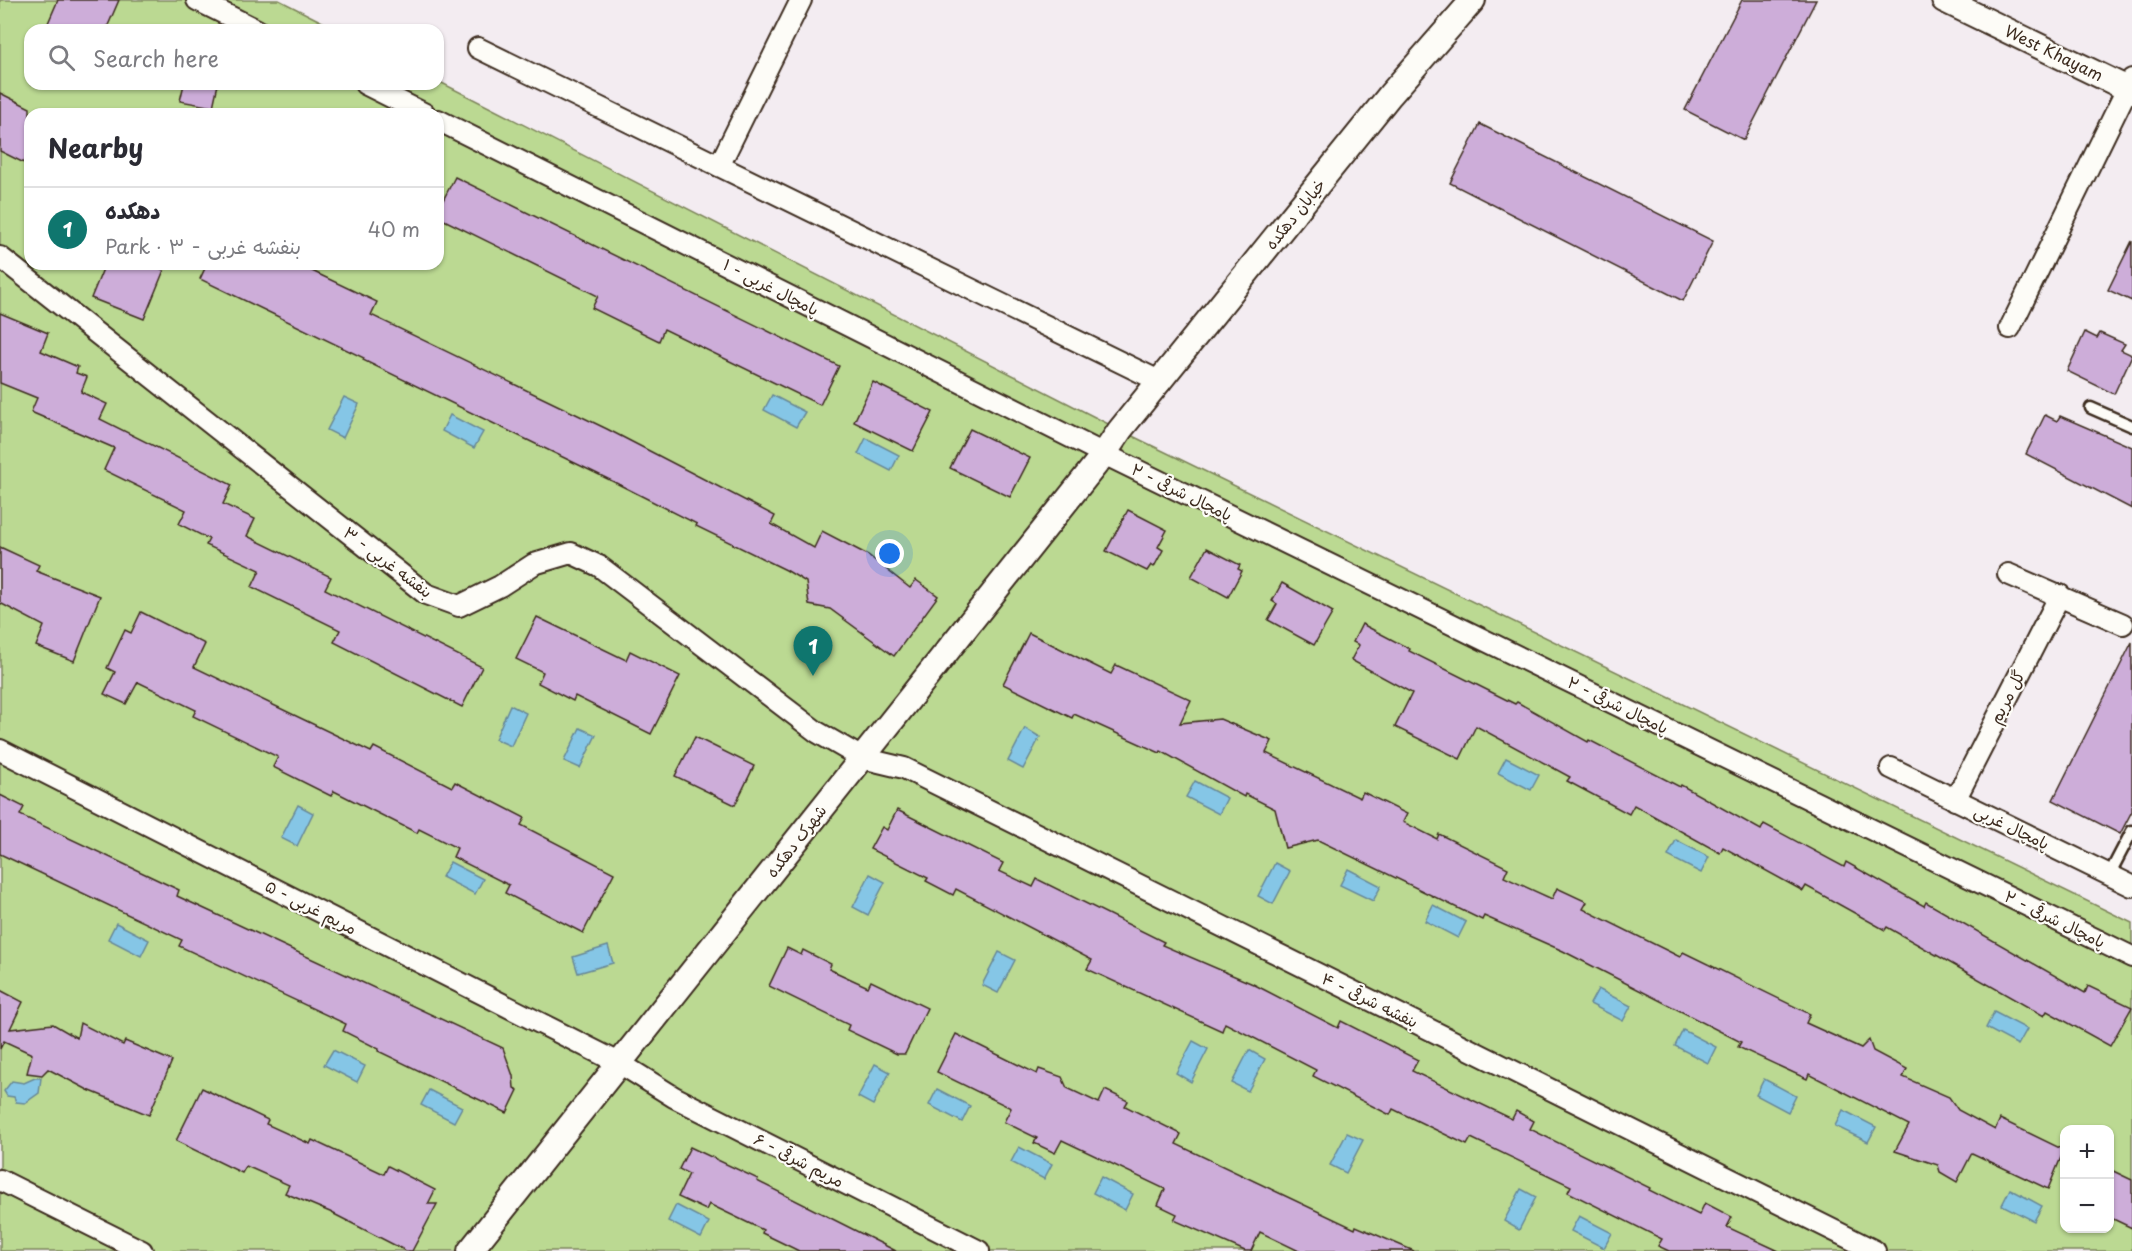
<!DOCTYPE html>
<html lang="en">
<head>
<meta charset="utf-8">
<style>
  body { margin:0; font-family:"Playpen Sans","Playpen Sans Arabic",sans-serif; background:#f7f7f7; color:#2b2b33 }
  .controls { position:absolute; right:18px; bottom:18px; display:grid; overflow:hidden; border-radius:12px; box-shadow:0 2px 4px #0004 }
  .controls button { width:54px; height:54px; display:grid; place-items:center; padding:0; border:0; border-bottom:2px solid #e1e1e2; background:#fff; color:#2b2b33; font:30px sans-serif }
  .you { position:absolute; left:890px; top:554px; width:21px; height:21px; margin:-15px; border:4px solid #fff; border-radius:50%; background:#1a73e8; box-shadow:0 0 0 9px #1a73e833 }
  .badge { display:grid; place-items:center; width:39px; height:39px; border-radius:50%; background:#0f766e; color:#fff; font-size:20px; font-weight:700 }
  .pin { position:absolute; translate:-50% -50px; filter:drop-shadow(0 2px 3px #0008) }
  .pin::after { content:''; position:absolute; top:32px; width:21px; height:18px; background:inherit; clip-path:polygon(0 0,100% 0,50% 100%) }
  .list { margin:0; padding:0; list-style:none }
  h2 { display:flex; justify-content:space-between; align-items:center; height:78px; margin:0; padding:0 24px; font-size:26px }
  h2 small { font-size:20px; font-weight:400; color:#7c7c81 }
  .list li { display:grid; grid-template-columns:39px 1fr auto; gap:18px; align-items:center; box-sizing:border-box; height:84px; padding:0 24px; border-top:2px solid #e1e1e2 }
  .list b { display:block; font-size:22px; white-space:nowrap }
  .list p { margin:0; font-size:20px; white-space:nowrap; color:#7c7c81 }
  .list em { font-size:20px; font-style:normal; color:#7c7c81 }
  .icon { flex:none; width:33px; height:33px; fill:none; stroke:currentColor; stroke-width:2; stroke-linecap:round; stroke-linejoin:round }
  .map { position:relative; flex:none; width:2132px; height:1251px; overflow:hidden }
  .search { position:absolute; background:#fff; box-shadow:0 2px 4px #0004; left:24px; top:24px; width:420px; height:66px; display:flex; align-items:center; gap:15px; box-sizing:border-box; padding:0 21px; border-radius:18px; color:#7c7c81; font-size:22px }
  .panel { position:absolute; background:#fff; box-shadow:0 2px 4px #0004; left:24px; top:108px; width:420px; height:162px; border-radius:18px }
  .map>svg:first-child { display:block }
  .green { fill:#bbd992; stroke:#7b8258; stroke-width:1.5; fill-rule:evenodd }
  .water { fill:#85c6e6; stroke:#678896; stroke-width:1.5 }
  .building { fill:#cdadd9; stroke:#3b2a1e; stroke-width:1.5 }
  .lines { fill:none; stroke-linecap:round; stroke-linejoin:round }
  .service-casing { stroke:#3b2a1e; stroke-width:15 }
  .minor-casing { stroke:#3b2a1e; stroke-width:24 }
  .tertiary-casing { stroke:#3b2a1e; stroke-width:28 }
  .service { stroke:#fdfcf7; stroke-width:10 }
  .minor { stroke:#fdfcf7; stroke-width:20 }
  .tertiary { stroke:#fdfcf7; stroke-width:24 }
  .labels { text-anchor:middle; stroke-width:4.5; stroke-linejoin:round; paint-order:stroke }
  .street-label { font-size:16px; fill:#3b2a1e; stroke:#fdfcf7 }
</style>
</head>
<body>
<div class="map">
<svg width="2132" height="1251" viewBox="0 0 2132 1251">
  <rect width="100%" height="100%" fill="#f3ecf1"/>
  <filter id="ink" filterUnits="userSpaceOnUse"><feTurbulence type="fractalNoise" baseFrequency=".0167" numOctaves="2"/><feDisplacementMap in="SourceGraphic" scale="12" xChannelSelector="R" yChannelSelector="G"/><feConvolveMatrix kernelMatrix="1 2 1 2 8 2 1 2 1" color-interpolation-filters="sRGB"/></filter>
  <g filter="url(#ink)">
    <path class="green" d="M0,0H279L338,30H30V84H438V81L1120,430L2132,923V1251H0ZM30,114H438V264H30ZM2064,1130H2110V1228H2064Z"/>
    <g class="water">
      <path d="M772,395L805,412L796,427L764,410Z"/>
      <path d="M344,397L359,404L343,438L327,430Z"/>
      <path d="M450,415L483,432L474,448L442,431Z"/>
      <path d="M866,438L899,455L891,471L858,454Z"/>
      <path d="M510,705L526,713L511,746L495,739Z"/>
      <path d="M580,728L596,735L580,768L564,761Z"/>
      <path d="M1025,728L1040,737L1023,769L1008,761Z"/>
      <path d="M1506,758L1539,775L1531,790L1498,773Z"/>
      <path d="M1195,781L1227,798L1219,814L1186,797Z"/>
      <path d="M298,805L313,813L297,846L281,838Z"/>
      <path d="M1676,840L1709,857L1701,873L1668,856Z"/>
      <path d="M450,862L483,879L475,894L442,877Z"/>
      <path d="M1275,863L1290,871L1273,904L1258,896Z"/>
      <path d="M1348,869L1381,886L1373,901L1340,885Z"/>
      <path d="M870,874L885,882L868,915L853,907Z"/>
      <path d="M1433,905L1466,922L1458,938L1425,921Z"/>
      <path d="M116,923L149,940L141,956L108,939Z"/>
      <path d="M608,946L613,963L578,973L573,957Z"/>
      <path d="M999,952L1015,960L998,993L982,985Z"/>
      <path d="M1598,989L1631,1006L1623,1021L1590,1004Z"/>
      <path d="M1994,1012L2027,1029L2018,1045L1986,1028Z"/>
      <path d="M1683,1030L1716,1047L1708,1063L1675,1046Z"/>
      <path d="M1193,1041L1208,1049L1191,1082L1176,1073Z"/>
      <path d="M333,1050L365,1066L357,1082L324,1065Z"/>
      <path d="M1249,1050L1265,1059L1248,1091L1232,1083Z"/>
      <path d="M875,1064L890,1072L873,1105L858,1097Z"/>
      <path d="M35,1078H41L39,1093L25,1103L16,1102L14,1097L7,1096L4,1091L12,1081L24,1083Z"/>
      <path d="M1764,1079L1796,1096L1788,1112L1756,1095Z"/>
      <path d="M937,1089L970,1106L962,1122L929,1105Z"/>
      <path d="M429,1090L462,1107L454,1122L421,1105Z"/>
      <path d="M1843,1110L1876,1127L1868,1142L1835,1126Z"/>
      <path d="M1347,1133L1363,1140L1346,1173L1330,1165Z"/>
      <path d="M1019,1147L1052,1164L1044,1179L1011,1162Z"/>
      <path d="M1101,1177L1133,1194L1125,1210L1093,1193Z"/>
      <path d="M1521,1189L1536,1197L1519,1230L1504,1221Z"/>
      <path d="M2010,1189L2042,1206L2034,1221L2002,1205Z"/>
      <path d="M676,1205L709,1222L701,1238L668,1221Z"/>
      <path d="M1579,1216L1612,1233L1604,1248L1571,1231Z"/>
    </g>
    <g class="building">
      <path d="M58,0H119L106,30H45Z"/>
      <path d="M1742,0H1816L1744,140L1685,110Z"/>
      <path d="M184,84H218L213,107L180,101Z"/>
      <path d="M0,93L30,108V151L24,163L0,151Z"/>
      <path d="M1480,124L1713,241L1683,301L1450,183Z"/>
      <path d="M455,177L839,366L820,405L664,329L659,341L592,308L598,296L438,217V210Z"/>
      <path d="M2132,241V301L2108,290Z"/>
      <path d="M105,264H150L164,270L144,319L91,298Z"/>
      <path d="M207,264H297L312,271L377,302L371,315L607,429L775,516L771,524L814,548L822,531L868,555L910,588L916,580L938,596L894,656L830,609L809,605L806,582L786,570L696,526L697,524L612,481L363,360L364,358L200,279Z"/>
      <path d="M0,313L48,333L41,351L78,367L76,373L87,377L81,392L107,404L100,419L232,485L223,504L255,519L247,536L331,577L325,589L482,667L462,707L334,642L340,630L252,587L260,570L206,545L209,539L179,524L186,510L104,470L114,448L31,412L37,398L0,383Z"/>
      <path d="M2085,332L2097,338L2100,333L2125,344L2121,350L2132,355L2114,394L2067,371Z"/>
      <path d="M873,382L933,412L913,451L854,422Z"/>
      <path d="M2045,415L2057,421L2060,416L2132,447V509L2026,454Z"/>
      <path d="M970,429L1030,458L1010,497L950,468Z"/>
      <path d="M1128,510L1167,530L1158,547L1163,550L1154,567L1151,565L1147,571L1106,551Z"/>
      <path d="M0,547L39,565L36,571L100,596L74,661L36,646L44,626L0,603Z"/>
      <path d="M1207,548L1240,565L1238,569L1242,571L1228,597L1191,577Z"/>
      <path d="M1282,583L1333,612L1314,645L1268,620L1277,604L1272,601Z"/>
      <path d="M141,612L205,644L194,667L371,752L374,747L452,787L455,782L525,818L521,825L614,873L583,933L505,893L509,885L453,857L457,848L419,829L417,833L334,791L331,796L273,767L278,757L193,716L196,710L138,682L126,704L104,694L115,672L107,668L125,630L131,633Z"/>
      <path d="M537,617L626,660L630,651L680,676L651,734L575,696L573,701L538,683L543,672L516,659Z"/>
      <path d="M1362,624L1410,649L1409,651L1515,704L1517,702L1588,742L1589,740L1680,787L1681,785L1761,830L1764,824L1844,867L1846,862L1924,906L1926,902L2085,993L2088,986L2132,1007L2110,1046L2047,1011L2044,1016L1887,927L1885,930L1806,886L1803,891L1723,847L1720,853L1634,805L1629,814L1567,781L1570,777L1476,726L1460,759L1395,727L1412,693L1351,660L1359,645L1353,642Z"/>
      <path d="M1029,633L1111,674L1116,665L1191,700L1180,723L1220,719L1272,741L1266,753L1360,798L1363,792L1407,814L1403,822L1437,839L1439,834L1508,868L1504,877L1552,899L1557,888L1587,902L1583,909L1680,957L1683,952L1810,1014L1806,1023L1861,1048L1869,1040L1873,1051L1907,1069L1903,1077L1949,1097L1958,1110L1995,1130L2000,1119L2064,1150L2048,1189L1972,1153L1957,1182L1940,1172L1938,1165L1895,1151L1909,1125L1809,1074L1807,1079L1738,1047L1741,1042L1563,951L1484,916L1482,920L1318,840L1285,848L1275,809L1245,794L1244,797L1161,751L1160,753L1074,714L1072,718L1003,684Z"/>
      <path d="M2132,642V811L2120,834L2053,800Z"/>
      <path d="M695,737L754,766L735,805L675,776Z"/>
      <path d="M0,795L24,807L20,815L179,890L177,896L503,1048L513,1076L514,1088L518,1090L507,1113L378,1051L379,1049L343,1031L346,1024L179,946L182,940L0,854Z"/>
      <path d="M897,810L1003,863L999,871L1033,887L1037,879L1164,942L1162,945L1253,984L1338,1028L1341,1021L1418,1060L1412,1071L1512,1119L1516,1111L1534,1121L1530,1129L1650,1188L1649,1190L1699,1215L1705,1203L1732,1217L1727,1227L1779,1251H1669L1658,1246L1662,1239L1568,1192L1571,1186L1471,1138L1467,1145L1393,1109L1390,1115L1313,1076L1316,1070L1225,1023L1222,1031L1087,969L1092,960L956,889L953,895L926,881L928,878L870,849L882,827L887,830Z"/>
      <path d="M787,948L801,955L803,950L831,964L829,969L868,987L871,981L927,1008L905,1054H897L847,1030L849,1025L769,986Z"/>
      <path d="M0,990L23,1002L10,1029L53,1024L77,1038L80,1023L123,1045L125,1041L172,1061L149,1115L88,1090L48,1069L42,1075L27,1073L32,1054L4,1041L0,1049Z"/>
      <path d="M956,1034L1037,1074L1039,1069L1062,1077L1067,1088L1099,1103L1105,1090L1128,1101L1125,1106L1181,1134L1176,1144L1355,1229L1356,1226L1414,1251H1299L1260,1232L1251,1251H1245L1174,1220L1177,1214L1158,1205L1165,1189L1062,1140L1055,1153L1034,1143L1037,1138L1004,1122L1011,1108L937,1072Z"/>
      <path d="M202,1088L268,1120L266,1124L310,1144L312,1140L384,1174L388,1166L435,1190L428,1204H437L412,1251H406L330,1212L285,1193L289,1185L246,1166L242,1173L176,1141Z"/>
      <path d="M690,1147L758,1179L757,1181L896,1251H799L762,1233L763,1230L709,1204L706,1210L678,1197L689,1174L679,1169Z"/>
      <path d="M2109,1169L2132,1180V1228L2109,1217Z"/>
    </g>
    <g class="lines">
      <defs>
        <g id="service">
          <path d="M2091,408L2132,426"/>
          <path d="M2109,875L2132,831"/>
        </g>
        <g id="minor">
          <path d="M197,0L257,30"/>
          <path d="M478,48L1161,382"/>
          <path d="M365,84L425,114"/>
          <path d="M438,120L1104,454L2132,957"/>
          <path d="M719,166L801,0"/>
          <path d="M0,257L426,594L459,606L500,586L534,564L571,553L599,566L817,732L862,758L904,768L1875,1251"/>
          <path d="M2010,328L2132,79"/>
          <path d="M2008,574L2123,624"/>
          <path d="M0,750L621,1064L674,1097L979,1251"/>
          <path d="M1891,768L2132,886"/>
          <path d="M1955,800L2060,595"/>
          <path d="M0,1180L142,1251"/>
        </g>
        <g id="tertiary">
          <path d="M1944,0L2132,91"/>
          <path d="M470,1251L1104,454L1120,430L1390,95L1473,0"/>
        </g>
      </defs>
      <use href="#service" class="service-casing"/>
      <use href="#minor" class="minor-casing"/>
      <use href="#tertiary" class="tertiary-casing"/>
      <use href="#service" class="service"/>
      <use href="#minor" class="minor"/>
      <use href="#tertiary" class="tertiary"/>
    </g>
  </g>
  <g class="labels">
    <g class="street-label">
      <text transform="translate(2054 53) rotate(26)" y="6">West Khayam</text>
      <text transform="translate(1295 214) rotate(-51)" y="6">خیابان دهکده</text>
      <text transform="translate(771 287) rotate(27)" y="6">پامچال غربی - ۱</text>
      <text transform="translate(1182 492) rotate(26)" y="6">پامچال شرقی - ۲</text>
      <text transform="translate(388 562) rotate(37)" y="6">بنفشه غربی - ۳</text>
      <text transform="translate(2007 697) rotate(-63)" y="6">گل مریم</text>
      <text transform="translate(1618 705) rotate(26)" y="6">پامچال شرقی - ۲</text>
      <text transform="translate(2012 827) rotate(26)" y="6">پامچال غربی</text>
      <text transform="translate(796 841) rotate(-52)" y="6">شهرک دهکده</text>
      <text transform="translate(311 907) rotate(27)" y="6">مریم غربی - ۵</text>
      <text transform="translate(2055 919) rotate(26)" y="6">پامچال شرقی - ۲</text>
      <text transform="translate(1370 1000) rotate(26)" y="6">بنفشه شرقی - ۴</text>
      <text transform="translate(799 1160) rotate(27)" y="6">مریم شرقی - ۶</text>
    </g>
  </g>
</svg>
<div class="controls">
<button>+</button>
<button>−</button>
</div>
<div class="you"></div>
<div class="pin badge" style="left:813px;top:676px">1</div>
<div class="search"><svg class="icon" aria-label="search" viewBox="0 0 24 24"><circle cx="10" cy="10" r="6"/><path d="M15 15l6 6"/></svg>Search here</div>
<section class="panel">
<h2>Nearby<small></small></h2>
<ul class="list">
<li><span class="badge">1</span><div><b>دهکده</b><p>Park · بنفشه غربی - ۳</p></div><em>40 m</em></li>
</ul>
</section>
</div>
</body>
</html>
